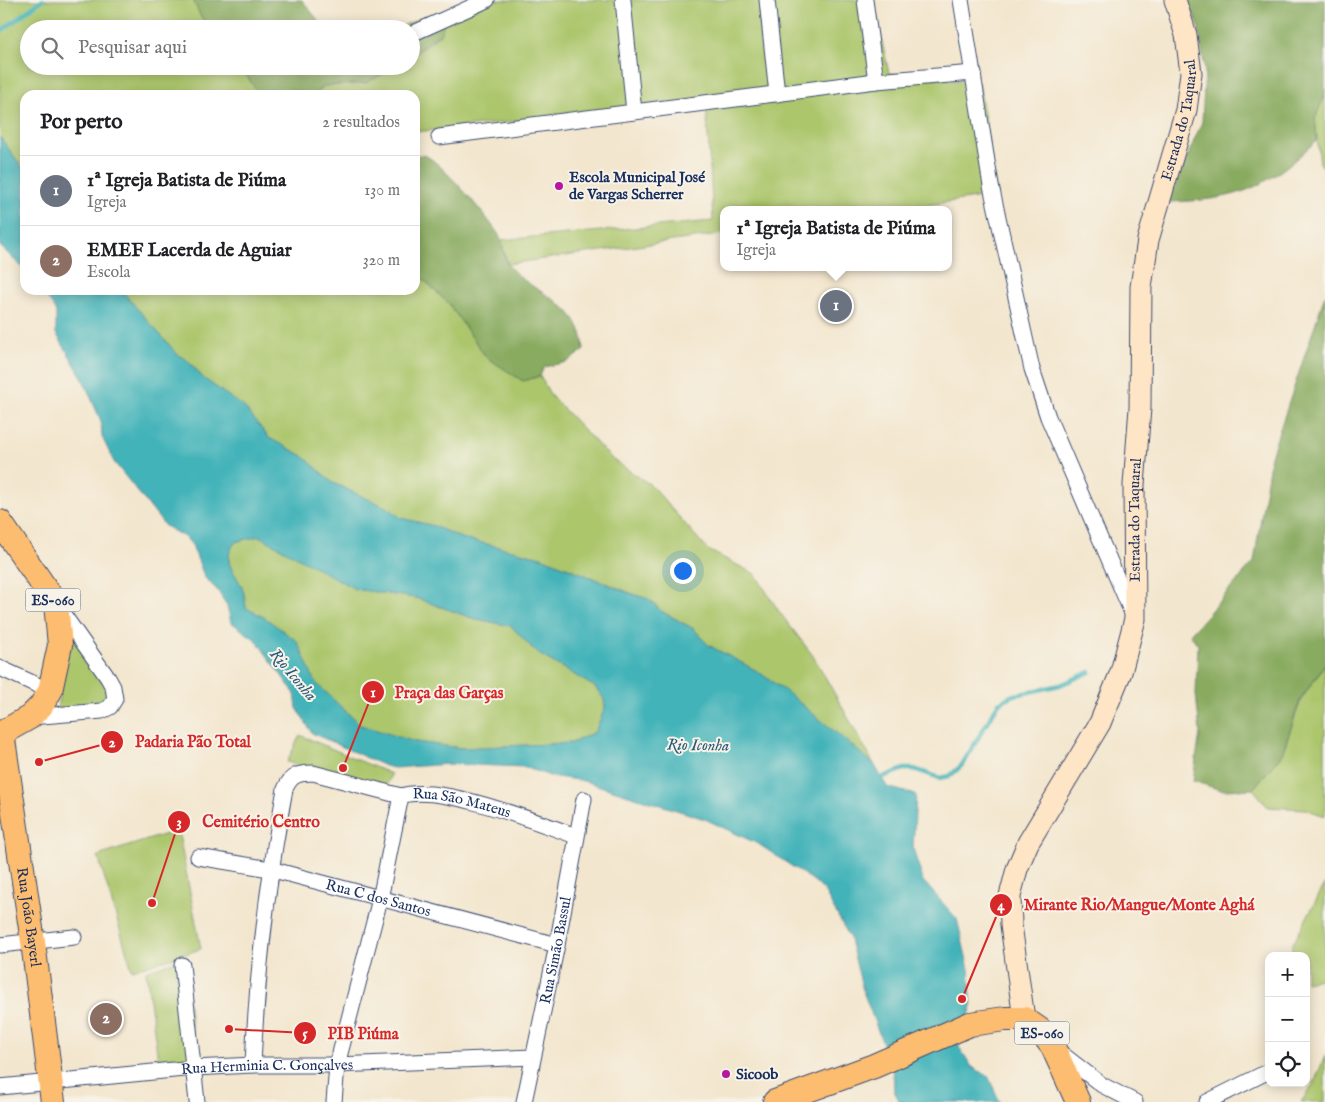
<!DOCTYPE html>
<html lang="pt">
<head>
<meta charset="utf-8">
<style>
  body { margin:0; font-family:"IM FELL English",serif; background:#f6f6f6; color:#202124 }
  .controls { position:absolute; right:15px; bottom:15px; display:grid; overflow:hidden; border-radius:10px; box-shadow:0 2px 12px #0003 }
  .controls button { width:45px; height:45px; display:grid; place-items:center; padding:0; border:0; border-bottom:1px solid #e0e0e0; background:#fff; color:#202124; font:25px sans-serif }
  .you { position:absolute; left:682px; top:570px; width:18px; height:18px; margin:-12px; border:4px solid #fff; border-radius:50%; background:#1a73e8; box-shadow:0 0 0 8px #1a73e833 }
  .badge { display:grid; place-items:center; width:32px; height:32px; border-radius:50%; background:#d93025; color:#fff; font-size:16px; font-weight:700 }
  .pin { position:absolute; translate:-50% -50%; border:2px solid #fff; box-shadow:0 1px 5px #0006 }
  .popup { position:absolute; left:720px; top:206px; width:232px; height:65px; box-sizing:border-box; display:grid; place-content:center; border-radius:10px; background:#fff; filter:drop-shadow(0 1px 4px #0005); font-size:16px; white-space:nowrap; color:#757577 }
  .popup b { font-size:19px; color:#202124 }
  .popup::after { content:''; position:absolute; left:50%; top:100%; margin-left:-10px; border:10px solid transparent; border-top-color:#fff }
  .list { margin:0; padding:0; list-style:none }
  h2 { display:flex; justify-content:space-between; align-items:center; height:65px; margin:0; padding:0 20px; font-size:21px }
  h2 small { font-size:16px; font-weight:400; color:#757577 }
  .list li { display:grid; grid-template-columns:32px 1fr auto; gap:15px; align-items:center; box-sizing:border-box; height:70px; padding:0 20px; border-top:1px solid #e0e0e0 }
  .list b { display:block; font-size:19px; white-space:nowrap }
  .list p { margin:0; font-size:16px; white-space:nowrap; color:#757577 }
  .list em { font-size:16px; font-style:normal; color:#757577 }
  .icon { flex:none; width:28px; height:28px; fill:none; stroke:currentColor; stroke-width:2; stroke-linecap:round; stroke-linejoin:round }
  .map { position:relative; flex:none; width:1325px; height:1102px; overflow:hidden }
  .search { position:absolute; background:#fff; box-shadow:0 2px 12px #0003; left:20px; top:20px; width:400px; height:55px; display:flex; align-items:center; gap:12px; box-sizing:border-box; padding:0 18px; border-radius:28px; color:#757577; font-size:19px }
  .panel { position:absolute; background:#fff; box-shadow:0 2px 12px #0003; left:20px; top:90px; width:400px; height:205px; border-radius:15px }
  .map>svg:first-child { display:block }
  .green { fill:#acc66c; stroke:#647a65 }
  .forest { fill:#89ab60; stroke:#526d5f }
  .water { fill:#42b3b9; stroke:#2e718c; fill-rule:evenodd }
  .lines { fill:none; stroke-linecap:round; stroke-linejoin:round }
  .stream { stroke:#42b3b9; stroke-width:4.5 }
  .street-casing { stroke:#3b4a6f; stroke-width:17 }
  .secondary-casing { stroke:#3b4a6f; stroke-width:23 }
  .primary-casing { stroke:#3b4a6f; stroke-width:26 }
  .street { stroke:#fff; stroke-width:15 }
  .secondary { stroke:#fee5c5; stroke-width:21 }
  .primary { stroke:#fcbd6f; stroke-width:24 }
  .poi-dot { fill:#b5179e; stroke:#f7f3e8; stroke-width:2 }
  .labels { text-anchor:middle; stroke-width:4; stroke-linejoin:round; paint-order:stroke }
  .shield { fill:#f7f3e8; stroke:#5d6a87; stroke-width:1 }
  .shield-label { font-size:14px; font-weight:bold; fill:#1b2f5e }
  .street-label { font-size:15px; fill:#1b2f5e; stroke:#f7f3e8 }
  .poi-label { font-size:15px; font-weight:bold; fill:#1b2f5e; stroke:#f7f3e8; text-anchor:start }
  .water-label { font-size:16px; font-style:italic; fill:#275779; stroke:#f7f3e8 }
  .leader { fill:none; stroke:#d62828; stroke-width:2 }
  .callout-dot { fill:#d62828; stroke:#f7f3e8; stroke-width:2 }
  .mark-label { font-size:15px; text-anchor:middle; font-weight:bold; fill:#fff }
  .callout-label { font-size:16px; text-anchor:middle; font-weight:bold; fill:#d62828; stroke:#f7f3e8; stroke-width:4; stroke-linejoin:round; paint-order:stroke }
</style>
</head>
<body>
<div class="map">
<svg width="1325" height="1102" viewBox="0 0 1325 1102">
  <rect width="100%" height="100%" fill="#f7f3e8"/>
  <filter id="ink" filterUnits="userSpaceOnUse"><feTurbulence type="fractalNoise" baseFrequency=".02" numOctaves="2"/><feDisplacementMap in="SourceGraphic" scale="10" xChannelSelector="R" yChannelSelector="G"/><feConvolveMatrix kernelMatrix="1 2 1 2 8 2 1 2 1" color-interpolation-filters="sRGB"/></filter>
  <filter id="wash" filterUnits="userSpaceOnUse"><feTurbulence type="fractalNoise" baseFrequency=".0096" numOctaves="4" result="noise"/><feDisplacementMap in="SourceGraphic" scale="20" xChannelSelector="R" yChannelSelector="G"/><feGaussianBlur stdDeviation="1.12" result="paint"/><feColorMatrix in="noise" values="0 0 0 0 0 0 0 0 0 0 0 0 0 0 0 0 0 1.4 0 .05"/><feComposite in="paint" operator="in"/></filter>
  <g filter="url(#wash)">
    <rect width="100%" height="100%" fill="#f3e6ce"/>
    <g class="green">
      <path d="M0,0H193L200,15L210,29H29V66H240L260,95H25V171L0,137Z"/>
      <path d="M493,0H873L889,73L979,83L997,195L891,210H724L723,234L508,264L500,240L713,221L706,101L415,132V95H316L323,86L366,83L397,66H411V56L432,42L444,23Z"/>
      <path d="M1325,93V170L1320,163L1315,119Z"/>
      <path d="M415,271L449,304L486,357L523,381L540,376L551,396L613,460L651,485L708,550L755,574L780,613L814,657L874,764L781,688L757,671L708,645L694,629L661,611L653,602L541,557L461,538L434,526L401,518L390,509L333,483L303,456L269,438L244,407L203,378L190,362L178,355L121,290H415Z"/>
      <path d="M259,536L355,589L416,598L472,618L511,626L537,653L595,687L604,698L605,708L595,732L572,743L461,748L415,742L360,725L315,682L305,664L264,617L246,608C245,601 245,594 242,588C234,568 221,564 235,542Z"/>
      <path d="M73,638L109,688L107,704L57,709L68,640Z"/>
      <path d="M1325,664V816L1305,809L1268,807L1253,789L1282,754L1301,700Z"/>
      <path d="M300,735L391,774L385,791L287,762Z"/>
      <path d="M178,830L201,949L132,970L98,856Z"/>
      <path d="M1325,884V978L1306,982V956H1289L1294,941Z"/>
      <path d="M184,958L195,1062L159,1067L146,971Z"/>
      <path d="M1325,1056V1102H1301L1314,1083Z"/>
    </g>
    <g class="forest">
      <path d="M193,0H302L325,29H210L200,15Z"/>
      <path d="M1187,0H1325V93L1315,119L1317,140C1265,189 1241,200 1168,202L1202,122L1205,71L1198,24Z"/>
      <path d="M427,15L444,23L441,33L411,56V29H396Z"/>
      <path d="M240,66H397L366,83L323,86L316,95H260Z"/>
      <path d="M415,155C418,155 423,155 426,156C440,161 493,223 500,237C504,246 503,259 509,266C536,298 581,299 584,350L567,362L544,367L540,376L523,381L486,357L449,304L415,271Z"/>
      <path d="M1325,295V664L1300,700L1282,754L1253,789L1221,790L1193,781L1200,733L1196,694L1198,645L1190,634L1254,562L1271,456Z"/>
    </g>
    <g class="water">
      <path d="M0,137L25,171V270L0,246Z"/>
      <path d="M41,290H121L178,355L187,360L203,378L244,407L269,438L303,456L333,483L390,509L401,518L434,526L461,538L541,557L629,593L649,599L661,611L694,629L708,645L757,671L788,693L874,764L887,787L916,795L913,848L923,881L957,919L969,969L972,1007L958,1045L972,1067L988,1076L1000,1102H900L894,1091L893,1070L864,994L849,936L824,891L814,881L760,845L705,819L584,781L550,776L525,767L448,764L394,768L385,766L312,733L297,708L295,694L256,640L231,622L227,606L218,591L205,578L192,545L186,538L165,526L114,462L102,437L101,421L82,377L56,333V313L53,306ZM259,536L355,589L416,598L472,618L511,626L537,653L595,687L604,699L605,708L595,732L572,743L461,748L415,742L360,725L315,682L297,641L264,617L246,608C245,601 245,594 242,588C234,568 221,564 235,542Z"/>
    </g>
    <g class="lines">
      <g class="stream">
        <path d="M0,32L42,0"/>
        <path d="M878,779L904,769H914L940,778L950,776L962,765L999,703L1011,696L1060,685L1090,672"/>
      </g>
    </g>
  </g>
  <g filter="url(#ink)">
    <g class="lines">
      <defs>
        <g id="street">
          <path d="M623,0L634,112"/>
          <path d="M767,0L777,94"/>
          <path d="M865,0L876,81"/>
          <path d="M961,0L991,186L1032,369L1048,417L1132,613"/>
          <path d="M416,32L487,0"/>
          <path d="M439,137L876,81L974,73"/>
          <path d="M0,668L50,691"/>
          <path d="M30,717L102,711L110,707L115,699L113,687L108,678L58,607"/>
          <path id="s1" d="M198,857L270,869L557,945"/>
          <path d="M0,945L74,937"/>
          <path d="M182,965L197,1102"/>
          <path d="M1058,1051L1102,1085L1135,1102"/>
          <path id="s2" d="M253,1065C257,970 267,883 285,789C291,775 298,773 313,773L401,796C439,783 536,822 576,836"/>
          <path id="s3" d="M0,1087L194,1068L253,1065H337L533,1057"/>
          <path d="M334,1102L337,1065L380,899L401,796"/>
          <path id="s4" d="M524,1102L557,945L584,799"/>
          <path d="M1207,1102L1269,1071"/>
        </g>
        <g id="secondary">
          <path id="s5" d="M1024,1019L1011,925L1010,896L1017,869L1028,843L1100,723L1121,672L1135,619L1134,485L1140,408L1141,287L1148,240L1186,110L1191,73L1186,35L1175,0"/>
        </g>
        <g id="primary">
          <path d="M0,522L56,604L60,645L50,691L41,706L30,717L0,734"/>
          <path id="s6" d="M2,733L33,942L53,1102"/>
          <path d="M775,1102L874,1066L970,1024L1005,1019H1024L1040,1030L1053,1047L1078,1102"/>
        </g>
      </defs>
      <use href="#street" class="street-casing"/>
      <use href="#secondary" class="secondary-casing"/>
      <use href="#primary" class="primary-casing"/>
      <use href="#street" class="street"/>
      <use href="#secondary" class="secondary"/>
      <use href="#primary" class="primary"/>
    </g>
  </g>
  <g class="poi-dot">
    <circle cx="559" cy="186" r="5"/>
    <circle cx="726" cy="1074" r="5"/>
  </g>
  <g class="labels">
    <g class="shield">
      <rect x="25.5" y="588.5" width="55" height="23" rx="4"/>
      <rect x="1014.5" y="1021.5" width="55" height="23" rx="4"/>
    </g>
    <g class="shield-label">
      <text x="53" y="605">ES-060</text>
      <text x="1042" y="1038">ES-060</text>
    </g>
    <g class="street-label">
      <text dy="5" stroke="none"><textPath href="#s5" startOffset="934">Estrada do Taquaral</textPath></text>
      <text dy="5" stroke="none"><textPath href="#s5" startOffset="529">Estrada do Taquaral</textPath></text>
      <text dy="5" stroke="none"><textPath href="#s2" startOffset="466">Rua São Mateus</textPath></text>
      <text dy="5" stroke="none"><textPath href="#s1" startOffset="185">Rua C dos Santos</textPath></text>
      <text dy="5" stroke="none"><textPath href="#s6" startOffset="186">Rua João Bayerl</textPath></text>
      <text dy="5" stroke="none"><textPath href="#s4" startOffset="155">Rua Simão Bassul</textPath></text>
      <text dy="5" stroke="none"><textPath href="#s3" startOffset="268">Rua Herminia C. Gonçalves</textPath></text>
    </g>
    <g class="poi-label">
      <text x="569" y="182">Escola Municipal José<tspan x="569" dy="17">de Vargas Scherrer</tspan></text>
      <text x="736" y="1079">Sicoob</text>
    </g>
    <g class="water-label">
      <text transform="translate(294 674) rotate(50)" y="6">Rio Iconha</text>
      <text transform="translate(698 744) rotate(1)" y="6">Rio Iconha</text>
    </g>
  </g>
  <path class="leader" d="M343 768L373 692M39 762L112 742M152 903L179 822M962 999L1001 905M229 1029L305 1033"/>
  <g class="callout-dot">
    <circle cx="343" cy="768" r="5"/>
    <circle cx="39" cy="762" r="5"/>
    <circle cx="152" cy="903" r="5"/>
    <circle cx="962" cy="999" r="5"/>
    <circle cx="229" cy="1029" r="5"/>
    <circle cx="373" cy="692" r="12"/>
    <circle cx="112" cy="742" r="12"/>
    <circle cx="179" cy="822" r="12"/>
    <circle cx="1001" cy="905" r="12"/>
    <circle cx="305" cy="1033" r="12"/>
  </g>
  <g class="mark-label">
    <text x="373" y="697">1</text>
    <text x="112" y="747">2</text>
    <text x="179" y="827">3</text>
    <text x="1001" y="910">4</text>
    <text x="305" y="1038">5</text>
  </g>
  <g class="callout-label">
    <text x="449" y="698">Praça das Garças</text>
    <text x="193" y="747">Padaria Pão Total</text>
    <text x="261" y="827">Cemitério Centro</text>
    <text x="1139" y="910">Mirante Rio/Mangue/Monte Aghá</text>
    <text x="363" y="1039">PIB Piúma</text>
  </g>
</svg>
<div class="controls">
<button>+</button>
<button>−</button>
<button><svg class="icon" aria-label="locate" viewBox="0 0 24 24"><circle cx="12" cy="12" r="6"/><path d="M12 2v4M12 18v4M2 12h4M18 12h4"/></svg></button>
</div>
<div class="you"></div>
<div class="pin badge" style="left:836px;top:306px;background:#6b7280">1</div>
<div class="popup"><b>1ª Igreja Batista de Piúma</b>Igreja</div>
<div class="pin badge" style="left:106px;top:1019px;background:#8d6e63">2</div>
<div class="search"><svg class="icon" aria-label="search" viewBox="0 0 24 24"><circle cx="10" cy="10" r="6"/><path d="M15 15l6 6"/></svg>Pesquisar aqui</div>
<section class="panel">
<h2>Por perto<small>2 resultados</small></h2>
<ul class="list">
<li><span class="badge" style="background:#6b7280">1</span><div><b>1ª Igreja Batista de Piúma</b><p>Igreja</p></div><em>130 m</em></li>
<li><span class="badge" style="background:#8d6e63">2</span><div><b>EMEF Lacerda de Aguiar</b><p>Escola</p></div><em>320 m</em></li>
</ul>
</section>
</div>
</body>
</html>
